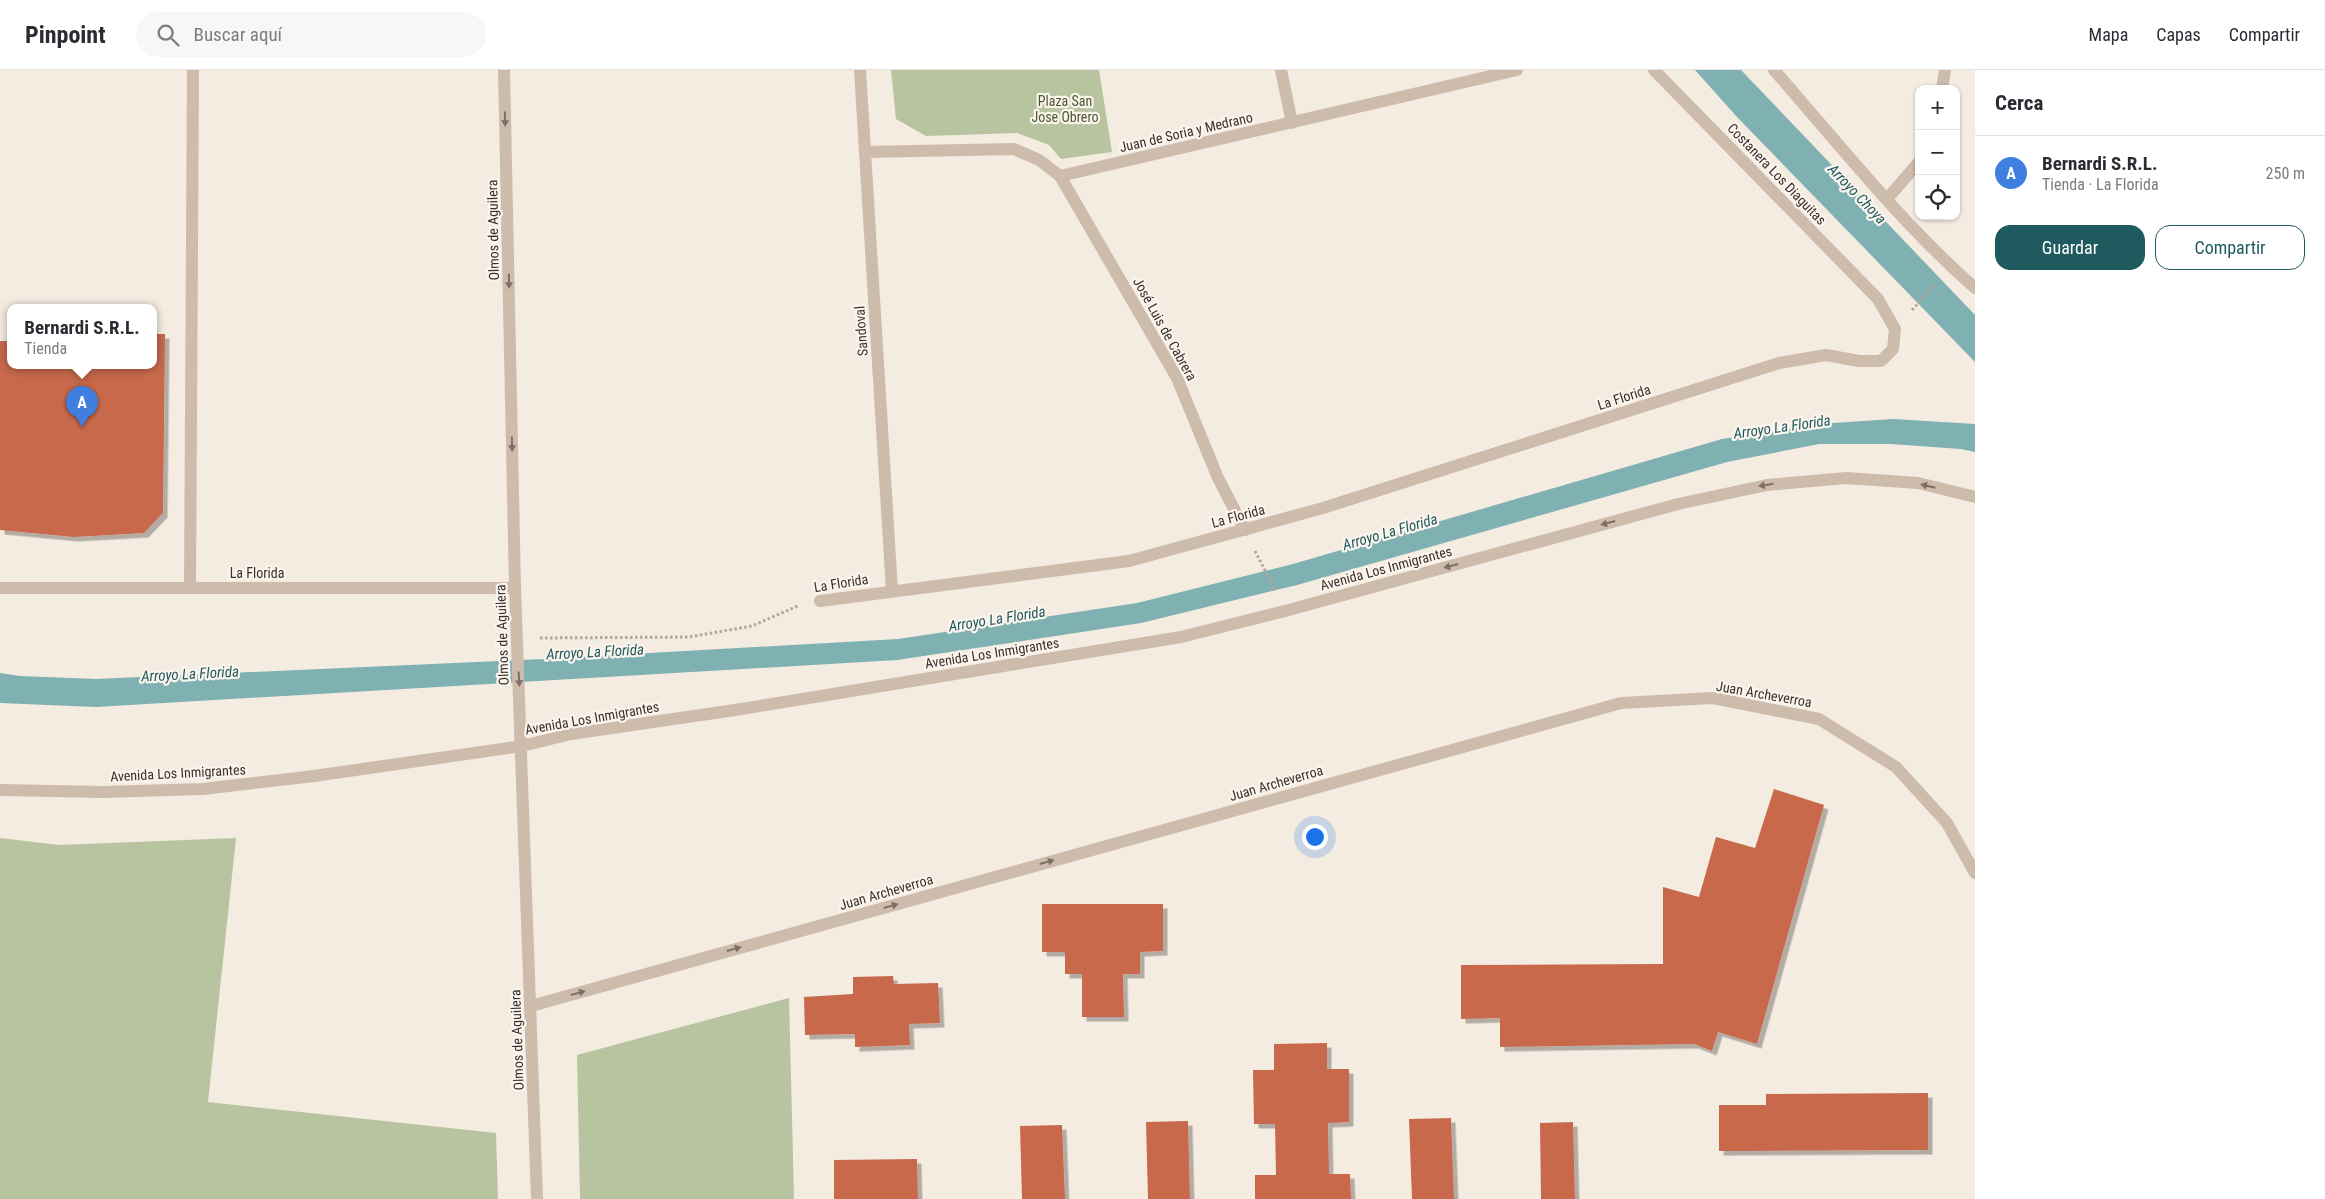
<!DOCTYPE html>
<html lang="es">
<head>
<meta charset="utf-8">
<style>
  body { margin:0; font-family:"Roboto Condensed",sans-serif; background:#f7f7f7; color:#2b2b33 }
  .controls { position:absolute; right:15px; top:15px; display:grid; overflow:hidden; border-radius:10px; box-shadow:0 1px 4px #0004 }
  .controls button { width:45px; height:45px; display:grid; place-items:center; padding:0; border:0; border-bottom:1px solid #e1e1e2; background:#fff; color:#2b2b33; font:25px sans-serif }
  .you { position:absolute; left:1314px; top:766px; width:18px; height:18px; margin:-12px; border:4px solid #fff; border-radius:50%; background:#1a73e8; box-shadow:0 0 0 8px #1a73e833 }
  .badge { display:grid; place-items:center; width:32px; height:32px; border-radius:50%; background:#1f5a5e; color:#fff; font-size:16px; font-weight:700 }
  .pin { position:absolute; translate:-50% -41px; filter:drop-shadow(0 1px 2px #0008) }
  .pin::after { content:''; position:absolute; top:26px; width:18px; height:15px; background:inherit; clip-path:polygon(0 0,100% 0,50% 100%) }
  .popup { position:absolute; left:7px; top:234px; width:150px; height:65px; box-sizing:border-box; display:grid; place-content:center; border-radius:10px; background:#fff; filter:drop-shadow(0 1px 4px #0005); font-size:16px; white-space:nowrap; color:#7c7c81 }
  .popup b { font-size:19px; color:#2b2b33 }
  .popup::after { content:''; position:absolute; left:50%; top:100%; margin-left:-10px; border:10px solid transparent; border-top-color:#fff }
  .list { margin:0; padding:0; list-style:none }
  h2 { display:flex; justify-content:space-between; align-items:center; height:65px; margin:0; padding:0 20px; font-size:21px }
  h2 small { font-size:16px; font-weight:400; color:#7c7c81 }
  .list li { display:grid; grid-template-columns:32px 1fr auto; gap:15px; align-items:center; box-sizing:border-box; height:75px; padding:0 20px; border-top:1px solid #e1e1e2 }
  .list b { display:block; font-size:19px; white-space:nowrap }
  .list p { margin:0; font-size:16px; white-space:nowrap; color:#7c7c81 }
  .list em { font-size:16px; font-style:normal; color:#7c7c81 }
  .actions { display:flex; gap:10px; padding:15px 20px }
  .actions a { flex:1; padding:11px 0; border:1px solid #1f5a5e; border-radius:15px; text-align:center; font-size:18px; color:#1f5a5e }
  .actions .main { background:#1f5a5e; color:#fff }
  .icon { flex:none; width:28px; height:28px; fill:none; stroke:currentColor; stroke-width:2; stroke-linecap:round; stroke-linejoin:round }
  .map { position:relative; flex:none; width:1975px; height:1129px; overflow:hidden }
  header { display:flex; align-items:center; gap:30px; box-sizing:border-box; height:70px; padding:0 25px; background:#fff; border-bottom:1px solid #e1e1e2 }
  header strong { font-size:24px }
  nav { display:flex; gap:28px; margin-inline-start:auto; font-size:18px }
  .search { width:350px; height:45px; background:#f7f7f7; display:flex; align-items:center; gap:12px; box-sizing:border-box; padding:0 18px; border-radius:28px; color:#7c7c81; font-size:19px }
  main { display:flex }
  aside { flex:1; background:#fff }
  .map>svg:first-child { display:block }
  .green { fill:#b8c4a0 }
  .water { fill:#7fb0b2 }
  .building { fill:#c8694b; filter:url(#shadow) }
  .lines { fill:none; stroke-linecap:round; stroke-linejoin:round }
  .path { stroke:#b9a596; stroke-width:3; stroke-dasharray:2.5 2.5; stroke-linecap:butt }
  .street { stroke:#cdbbac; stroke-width:12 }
  .oneway { fill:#7d6f65 }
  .labels { text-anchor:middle; stroke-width:4.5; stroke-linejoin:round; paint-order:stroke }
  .park-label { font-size:14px; fill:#4a5a2e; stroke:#fbf5ee }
  .street-label { font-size:14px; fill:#3b302b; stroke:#fbf5ee }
  .water-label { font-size:15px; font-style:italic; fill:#1f5a5e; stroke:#fbf5ee }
</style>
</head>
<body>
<header>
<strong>Pinpoint</strong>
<div class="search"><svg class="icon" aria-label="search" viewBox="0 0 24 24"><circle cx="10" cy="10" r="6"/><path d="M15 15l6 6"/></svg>Buscar aquí</div>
<nav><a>Mapa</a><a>Capas</a><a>Compartir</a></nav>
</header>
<main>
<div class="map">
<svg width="1975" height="1129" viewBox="0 0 1975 1129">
  <defs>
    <filter id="shadow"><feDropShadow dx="4.5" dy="4.5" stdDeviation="0" flood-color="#0004"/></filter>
  </defs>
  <rect width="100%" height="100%" fill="#f4ebe1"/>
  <g class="green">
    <path d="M891,0H1099L1112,82L1061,89L1049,75L1017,63L926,66L896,49Z"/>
    <path d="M0,768L59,775L236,768L208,1032L496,1063L498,1129H0Z"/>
    <path d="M789,928L794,1129H580L577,985Z"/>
  </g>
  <g class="water">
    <path d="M1695,0H1741L1975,245V292L1737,47Z"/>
    <path d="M1893,349L1975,354V382L1961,379L1891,374H1819L1727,392L1297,515L1141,553L897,590L96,637L0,633V603L20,606L96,609L544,589L898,569L1137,533L1293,494L1722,369L1819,354Z"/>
  </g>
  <g class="building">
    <path d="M153,264H165L163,443L144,463L74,467L0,460V271H11V296H153Z"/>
    <path d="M1774,719L1824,735L1757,974L1718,962L1712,981L1694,974L1500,977V948L1461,949V895L1663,894V817L1699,827L1716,767L1755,778Z"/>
    <path d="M1042,834H1163V881L1140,882V904H1123L1124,947H1082V904H1065V882H1042Z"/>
    <path d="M893,906L894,914L938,913L940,953L909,954L910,975L855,977V964L805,965L804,927L853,924V907Z"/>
    <path d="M1327,973V999H1349V1052L1328,1053L1329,1104H1350L1351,1129H1255V1105H1276L1275,1054H1254L1253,1000H1274V974Z"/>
    <path d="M1928,1023V1080L1719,1081V1035H1766V1024Z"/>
    <path d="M1451,1048L1454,1129H1412L1409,1049Z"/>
    <path d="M1188,1051L1190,1129H1148L1146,1052Z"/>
    <path d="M1573,1052L1575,1129H1541L1540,1053Z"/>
    <path d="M1062,1055L1065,1129H1022L1020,1056Z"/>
    <path d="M917,1089L918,1129H834V1090Z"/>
  </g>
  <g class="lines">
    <g class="path">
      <path d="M1912,240L1936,213"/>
      <path d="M1255,481L1275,520"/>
      <path d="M540,568L689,567L752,556L798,536"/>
    </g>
    <g class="street">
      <path d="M504,0L515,518L537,1129"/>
      <path d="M860,0L892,521"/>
      <path d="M1281,0L1292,53"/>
      <path d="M1774,0C1839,74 1901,153 1975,218"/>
      <path d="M1942,19L1945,0"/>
      <path d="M865,82L1014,79L1039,90L1060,106L1517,0"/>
      <path d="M1060,106L1177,308L1218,408L1245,460"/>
      <path d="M1887,129L1919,92"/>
      <path d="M0,518H515"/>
      <path d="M190,518L193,0"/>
      <path d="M820,531L1129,491L1323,438L1779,293L1826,285L1859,291H1881L1893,279L1895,259L1878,229L1654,0"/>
      <path d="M0,720L104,722L203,719L314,706L522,676L571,664L735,640L1181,567L1285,541L1678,434L1767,415L1846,408L1918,413L1975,427"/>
      <path d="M531,936L1621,633L1713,628L1819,649L1896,697L1947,753L1975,803"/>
    </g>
  </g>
  <defs><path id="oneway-solid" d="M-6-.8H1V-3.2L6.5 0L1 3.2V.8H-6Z" transform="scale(1.25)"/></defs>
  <g class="oneway">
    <use href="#oneway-solid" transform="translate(505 49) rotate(89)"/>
    <use href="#oneway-solid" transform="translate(509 211) rotate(89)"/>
    <use href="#oneway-solid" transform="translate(512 374) rotate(89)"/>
    <use href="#oneway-solid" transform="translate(1766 415) rotate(171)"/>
    <use href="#oneway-solid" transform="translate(1928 416) rotate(-167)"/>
    <use href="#oneway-solid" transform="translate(1608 453) rotate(165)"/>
    <use href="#oneway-solid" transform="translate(1451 496) rotate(165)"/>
    <use href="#oneway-solid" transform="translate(519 609) rotate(87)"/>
    <use href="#oneway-solid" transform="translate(1047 792) rotate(-16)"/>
    <use href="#oneway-solid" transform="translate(891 836) rotate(-16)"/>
    <use href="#oneway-solid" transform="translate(734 879) rotate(-16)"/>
    <use href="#oneway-solid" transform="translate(578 923) rotate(-16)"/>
  </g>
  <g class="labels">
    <g class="park-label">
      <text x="1065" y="36">Plaza San<tspan x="1065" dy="16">Jose Obrero</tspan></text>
    </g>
    <g class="street-label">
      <text transform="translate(1186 62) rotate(-13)" y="5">Juan de Soria y Medrano</text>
      <text transform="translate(1777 104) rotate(46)" y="5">Costanera Los Diaguitas</text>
      <text transform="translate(493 160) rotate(-91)" y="5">Olmos de Aguilera</text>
      <text transform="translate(1165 259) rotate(61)" y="5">José Luis de Cabrera</text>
      <text transform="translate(861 261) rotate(-94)" y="5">Sandoval</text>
      <text transform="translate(1624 327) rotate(-18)" y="5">La Florida</text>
      <text transform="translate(1238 446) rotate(-15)" y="5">La Florida</text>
      <text transform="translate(1386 498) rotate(-15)" y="5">Avenida Los Inmigrantes</text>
      <text x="257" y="508">La Florida</text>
      <text transform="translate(841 513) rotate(-9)" y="5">La Florida</text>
      <text transform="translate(502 565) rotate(-92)" y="5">Olmos de Aguilera</text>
      <text transform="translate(992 583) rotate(-9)" y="5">Avenida Los Inmigrantes</text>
      <text transform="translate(1764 624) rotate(10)" y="5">Juan Archeverroa</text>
      <text transform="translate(592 648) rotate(-10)" y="5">Avenida Los Inmigrantes</text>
      <text transform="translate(178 703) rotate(-3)" y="5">Avenida Los Inmigrantes</text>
      <text transform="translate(1276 713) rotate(-16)" y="5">Juan Archeverroa</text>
      <text transform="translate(886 822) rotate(-16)" y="5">Juan Archeverroa</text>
      <text transform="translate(517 970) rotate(-92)" y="5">Olmos de Aguilera</text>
    </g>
    <g class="water-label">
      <text transform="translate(1857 124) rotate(46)" y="5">Arroyo Choya</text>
      <text transform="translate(1782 357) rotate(-8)" y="5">Arroyo La Florida</text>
      <text transform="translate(1390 462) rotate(-16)" y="5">Arroyo La Florida</text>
      <text transform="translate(997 549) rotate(-9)" y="5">Arroyo La Florida</text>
      <text transform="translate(595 582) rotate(-3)" y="5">Arroyo La Florida</text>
      <text transform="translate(190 604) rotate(-3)" y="5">Arroyo La Florida</text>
    </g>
  </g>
</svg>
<div class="controls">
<button>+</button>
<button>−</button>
<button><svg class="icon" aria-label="locate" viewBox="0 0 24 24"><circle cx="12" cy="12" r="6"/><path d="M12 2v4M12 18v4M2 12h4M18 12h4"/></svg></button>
</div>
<div class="you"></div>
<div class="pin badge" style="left:82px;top:357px;background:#3f7fe0">A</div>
<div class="popup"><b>Bernardi S.R.L.</b>Tienda</div>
</div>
<aside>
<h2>Cerca<small></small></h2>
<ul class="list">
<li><span class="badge" style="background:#3f7fe0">A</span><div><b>Bernardi S.R.L.</b><p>Tienda · La Florida</p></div><em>250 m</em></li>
</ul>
<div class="actions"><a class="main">Guardar</a><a>Compartir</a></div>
</aside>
</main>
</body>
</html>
